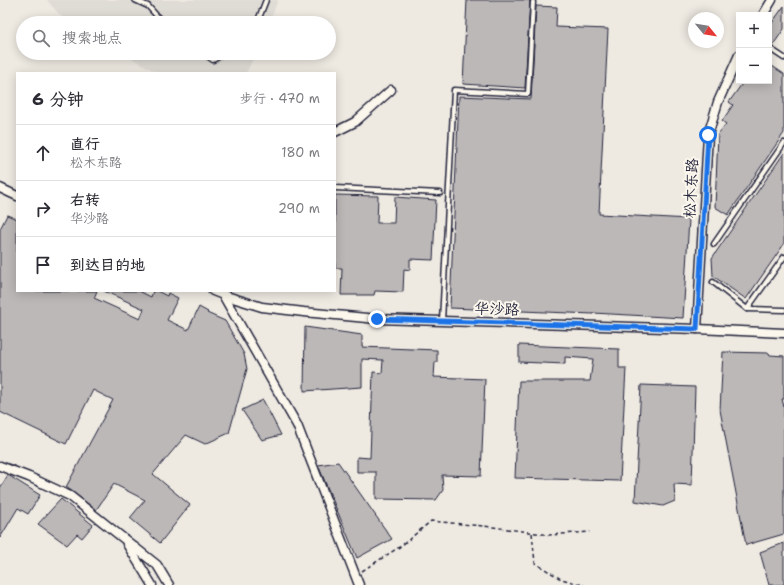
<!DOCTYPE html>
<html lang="zh">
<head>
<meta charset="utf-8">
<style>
  body { margin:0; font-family:"Shantell Sans","LXGW WenKai TC",sans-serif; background:#f2f2f3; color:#2b2b33 }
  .controls { position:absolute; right:12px; top:12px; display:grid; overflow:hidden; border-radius:0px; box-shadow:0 2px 10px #0003 }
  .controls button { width:36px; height:36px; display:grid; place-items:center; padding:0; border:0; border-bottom:1px solid #e1e1e2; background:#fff; color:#2b2b33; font:20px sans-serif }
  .compass { position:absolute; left:688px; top:12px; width:36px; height:36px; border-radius:50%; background:#fff; box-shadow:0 2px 10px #0003; rotate:120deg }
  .stop { position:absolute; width:12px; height:12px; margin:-9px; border:3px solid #1a73e8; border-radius:50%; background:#fff }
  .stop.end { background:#1a73e8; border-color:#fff; box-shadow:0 1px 4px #0008 }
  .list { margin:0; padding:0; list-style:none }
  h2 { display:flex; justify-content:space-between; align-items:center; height:52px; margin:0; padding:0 16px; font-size:17px }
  h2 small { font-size:13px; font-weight:400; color:#7c7c81 }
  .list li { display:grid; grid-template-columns:26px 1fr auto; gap:12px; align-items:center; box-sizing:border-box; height:56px; padding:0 16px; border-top:1px solid #e1e1e2 }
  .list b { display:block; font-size:15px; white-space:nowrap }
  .list p { margin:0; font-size:13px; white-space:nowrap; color:#7c7c81 }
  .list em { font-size:13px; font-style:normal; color:#7c7c81 }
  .icon { flex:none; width:22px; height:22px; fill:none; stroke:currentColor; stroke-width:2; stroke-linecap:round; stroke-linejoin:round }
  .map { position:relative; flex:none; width:784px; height:585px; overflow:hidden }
  .search { position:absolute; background:#fff; box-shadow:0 2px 10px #0003; left:16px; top:16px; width:320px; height:44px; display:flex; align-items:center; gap:10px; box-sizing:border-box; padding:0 14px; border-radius:22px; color:#7c7c81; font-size:15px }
  .panel { position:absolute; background:#fff; box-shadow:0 2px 10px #0003; left:16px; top:72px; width:320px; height:220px; border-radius:0px }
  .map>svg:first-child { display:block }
  .built { fill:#dfdbd5 }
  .building { fill:#bcb8b8; stroke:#22223b }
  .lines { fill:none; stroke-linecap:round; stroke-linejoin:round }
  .service-casing { stroke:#22223b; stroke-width:7 }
  .minor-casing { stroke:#22223b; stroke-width:11 }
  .path { stroke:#22223b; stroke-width:1.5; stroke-dasharray:4 3; stroke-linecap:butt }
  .service { stroke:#fbf7ec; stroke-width:4 }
  .minor { stroke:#fbf7ec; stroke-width:8 }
  .route { stroke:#1a73e8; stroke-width:5 }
  .labels { text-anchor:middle; stroke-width:4; stroke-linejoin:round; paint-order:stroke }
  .street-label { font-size:15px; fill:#22223b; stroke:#fbf7ec }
</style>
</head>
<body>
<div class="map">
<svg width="784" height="585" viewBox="0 0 784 585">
  <rect width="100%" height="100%" fill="#eeeae2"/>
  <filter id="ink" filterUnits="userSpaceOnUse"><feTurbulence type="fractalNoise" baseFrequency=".025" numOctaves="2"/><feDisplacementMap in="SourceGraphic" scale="8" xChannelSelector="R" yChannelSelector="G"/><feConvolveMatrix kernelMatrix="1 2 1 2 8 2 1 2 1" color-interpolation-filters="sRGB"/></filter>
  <g filter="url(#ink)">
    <g class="built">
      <path d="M47,0H278L269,23H69L66,22Z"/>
      <path d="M122,53H256L246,73H158Z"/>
    </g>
    <g class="building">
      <path d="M467,0H530L525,88L463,84Z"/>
      <path d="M536,6L557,7L556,27L608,29L599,214L689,219L683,318L593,313V314L450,308L459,96L531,99Z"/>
      <path d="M784,6V29L773,45L769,42V27Z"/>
      <path d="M769,64L784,74V133L728,215L715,207L718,134L726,124L722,121L733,105L729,102L744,81H769Z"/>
      <path d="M784,153V244L746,299L713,276L712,258Z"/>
      <path d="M335,195L378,196L377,223H394L395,197L436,200L433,260L410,259V270L404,269L403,292L375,291L374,295H341L342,268H335Z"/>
      <path d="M7,215L17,219V291H97L94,298L140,319L144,309L104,291H139L151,297L153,291H157L167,296L168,293L178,298L167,320L188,330L199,307L208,312L207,313L225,321L244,354L247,369L229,433L205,444L186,435L153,474L190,505L160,543L130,518L145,500L114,484L96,510L73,492L66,487L113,400L93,390L66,444L0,412V229Z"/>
      <path d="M305,327L362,335V347L437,350V362H435L434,377L485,379L481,476L442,475L443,490L436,500L376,499V472H357V457L370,458L373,372L382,373L383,360L362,359V387L304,391Z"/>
      <path d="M519,345L619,349V368H626L620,481L515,478L519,381H590L593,359L565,357V364L519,362Z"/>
      <path d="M723,352L769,353L770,355L784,356V399H782L784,407V534L746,545L720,410Z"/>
      <path d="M641,385L695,387L692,485L674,484L675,501L663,506L635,501Z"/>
      <path d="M263,400L281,435L262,440L242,410Z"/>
      <path d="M338,462L392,539L357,558L318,465Z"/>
      <path d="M8,475L40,495L28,514L18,508L0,538V488Z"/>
      <path d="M61,499L93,525L82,538L77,534L67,545L38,524Z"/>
      <path d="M784,543V585H769L760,552Z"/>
    </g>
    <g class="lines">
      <defs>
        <g id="service">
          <path d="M135,0L148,6L163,23"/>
          <path d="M257,23L266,0"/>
          <path d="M769,48L784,58"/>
          <path d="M203,53L213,60L225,53"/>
          <path d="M335,188L440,193"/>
          <path d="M714,244L784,143"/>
          <path d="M713,282L747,309L784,310"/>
          <path d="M747,309L784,257"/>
          <path d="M442,321L454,90L528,94L533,2"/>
        </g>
        <g id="minor">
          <path d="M763,15L772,0"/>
          <path d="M335,132L355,122L391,90"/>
          <path d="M0,188L17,196"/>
          <path d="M213,291L223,295L262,307L304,312L377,319L697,329L784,333"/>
          <path d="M223,293V295L297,425L359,585"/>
          <path d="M697,329L708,135L718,102L739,55"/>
          <path d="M0,466L29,477L70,496L157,565L169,585"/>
          <path d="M127,544L152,585"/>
        </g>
      </defs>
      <use href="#service" class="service-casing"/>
      <use href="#minor" class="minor-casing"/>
      <g class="path">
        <path d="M532,533L535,563L561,579L584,585"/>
        <path d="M362,571L401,546L431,521L493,527L550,535L590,532"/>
      </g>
      <use href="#service" class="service"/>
      <use href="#minor" class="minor"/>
    </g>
  </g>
  <g class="lines" filter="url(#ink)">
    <path class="route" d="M377,319L697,329L708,135"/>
  </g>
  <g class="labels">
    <g class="street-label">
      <text transform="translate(691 188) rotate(-87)" y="5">松木东路</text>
      <text transform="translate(497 309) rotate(2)" y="5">华沙路</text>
    </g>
  </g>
</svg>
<div class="controls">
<button>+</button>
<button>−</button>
</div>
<svg class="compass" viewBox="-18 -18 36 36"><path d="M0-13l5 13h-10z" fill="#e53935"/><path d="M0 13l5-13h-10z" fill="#7c7c81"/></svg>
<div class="stop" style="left:708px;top:135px"></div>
<div class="stop end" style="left:377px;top:319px"></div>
<div class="search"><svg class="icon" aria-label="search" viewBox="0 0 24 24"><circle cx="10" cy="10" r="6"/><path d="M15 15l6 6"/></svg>搜索地点</div>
<section class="panel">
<h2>6 分钟<small>步行 · 470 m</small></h2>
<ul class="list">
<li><svg class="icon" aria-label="ahead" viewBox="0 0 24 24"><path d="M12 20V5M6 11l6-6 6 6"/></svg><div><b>直行</b><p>松木东路</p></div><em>180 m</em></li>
<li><svg class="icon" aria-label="right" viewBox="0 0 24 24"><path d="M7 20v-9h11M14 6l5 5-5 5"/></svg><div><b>右转</b><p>华沙路</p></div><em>290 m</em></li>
<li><svg class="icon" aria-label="arrive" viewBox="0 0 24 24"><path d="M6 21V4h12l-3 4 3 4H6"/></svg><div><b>到达目的地</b></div></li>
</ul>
</section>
</div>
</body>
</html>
